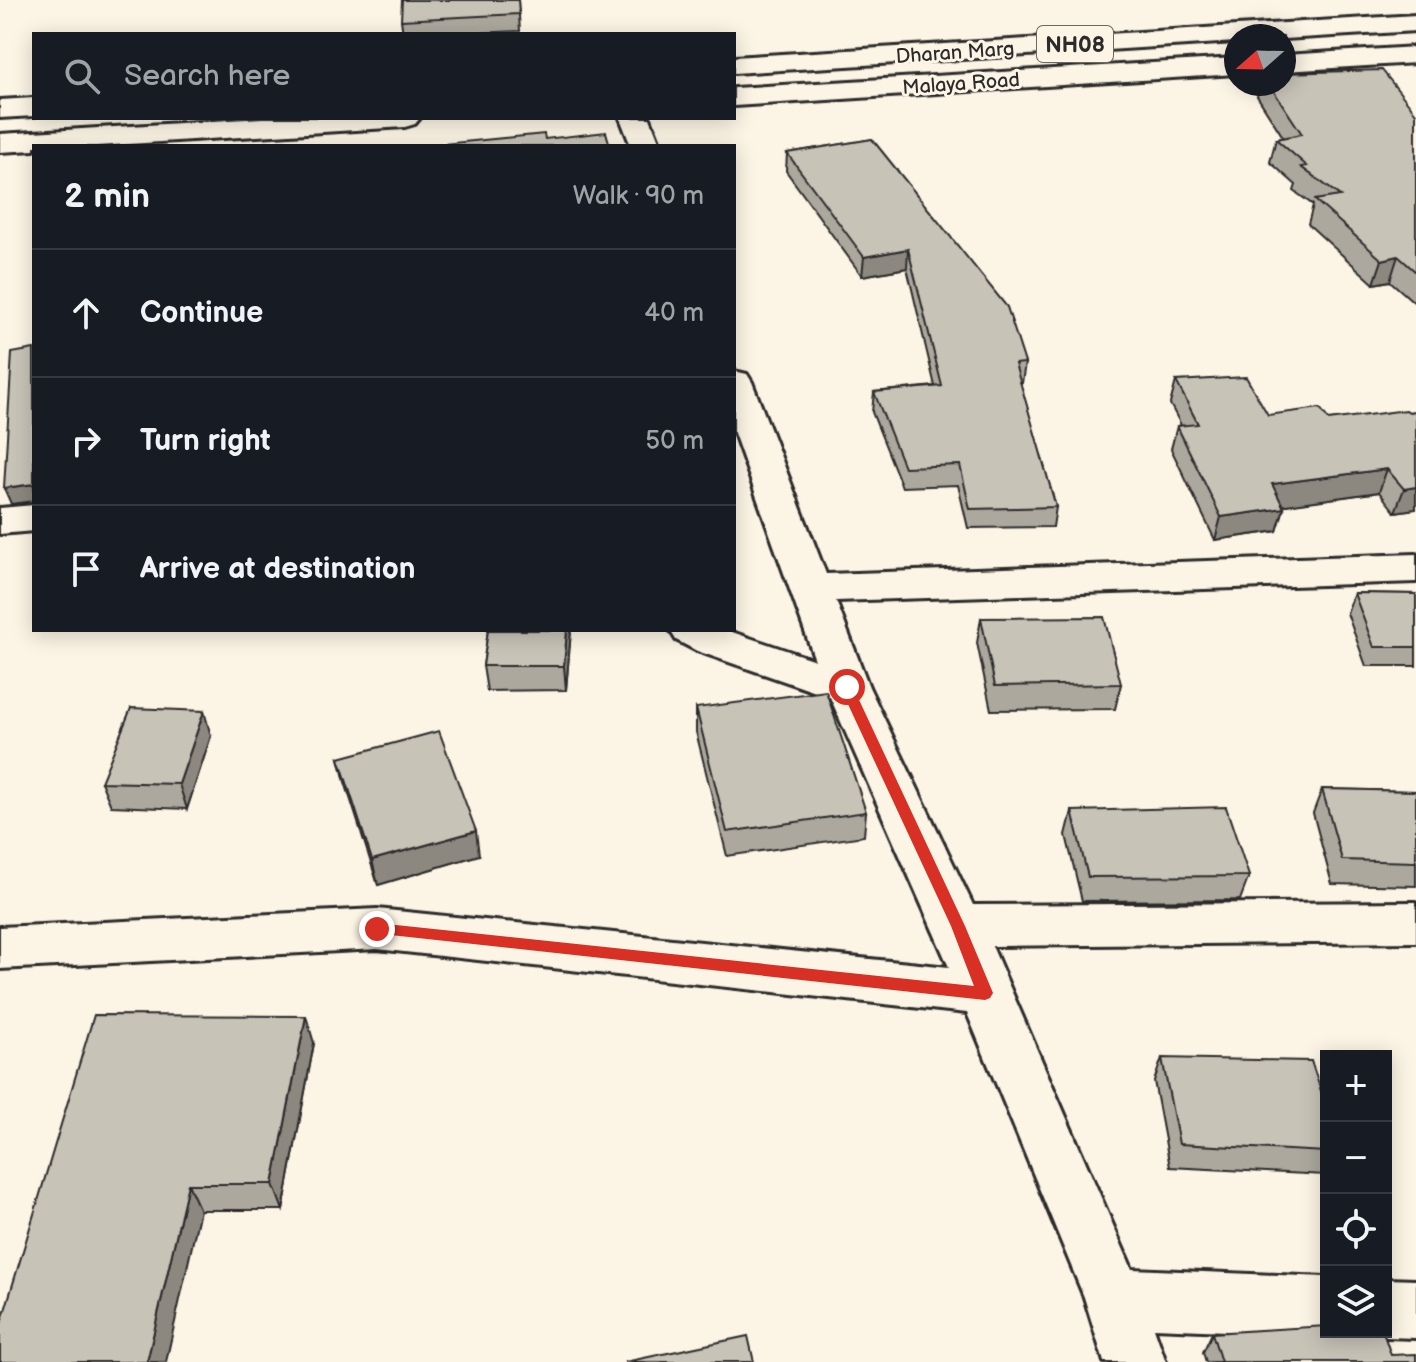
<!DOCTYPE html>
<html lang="en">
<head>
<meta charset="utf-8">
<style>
  body { margin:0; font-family:"Balsamiq Sans",sans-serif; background:#242831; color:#f1f3f6 }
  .controls { position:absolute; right:24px; bottom:24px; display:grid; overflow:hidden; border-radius:0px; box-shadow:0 4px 20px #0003 }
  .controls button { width:72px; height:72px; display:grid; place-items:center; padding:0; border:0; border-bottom:2px solid #363941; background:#171b24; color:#f1f3f6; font:40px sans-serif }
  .compass { position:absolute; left:1224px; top:24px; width:72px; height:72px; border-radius:50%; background:#171b24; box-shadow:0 4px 20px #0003; rotate:250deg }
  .stop { position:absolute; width:24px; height:24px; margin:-18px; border:6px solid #d93025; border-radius:50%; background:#fff }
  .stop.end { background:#d93025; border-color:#fff; box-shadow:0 2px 8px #0008 }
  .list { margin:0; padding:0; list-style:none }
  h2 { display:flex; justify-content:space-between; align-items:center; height:104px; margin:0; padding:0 32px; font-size:34px }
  h2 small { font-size:26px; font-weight:400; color:#9ea1a6 }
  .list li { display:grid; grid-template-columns:52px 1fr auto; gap:24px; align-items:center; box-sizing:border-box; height:128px; padding:0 32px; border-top:2px solid #363941 }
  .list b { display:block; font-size:30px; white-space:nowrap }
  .list em { font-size:26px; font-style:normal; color:#9ea1a6 }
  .icon { flex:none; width:44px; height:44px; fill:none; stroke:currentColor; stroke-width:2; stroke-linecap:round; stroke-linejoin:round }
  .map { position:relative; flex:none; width:1416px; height:1362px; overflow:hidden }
  .search { position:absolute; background:#171b24; box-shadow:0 4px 20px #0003; left:32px; top:32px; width:704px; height:88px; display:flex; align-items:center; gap:20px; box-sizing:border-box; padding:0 28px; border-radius:0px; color:#9ea1a6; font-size:30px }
  .panel { position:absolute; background:#171b24; box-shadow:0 4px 20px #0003; left:32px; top:144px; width:704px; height:488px; border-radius:0px }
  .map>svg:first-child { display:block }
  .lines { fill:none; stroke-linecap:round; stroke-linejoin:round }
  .minor-casing { stroke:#2b2b2b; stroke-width:6 }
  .major-casing { stroke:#2b2b2b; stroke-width:6 }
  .minor { fill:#fcf5e5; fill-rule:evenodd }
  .major { fill:#fcf5e5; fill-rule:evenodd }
  .wall { fill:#aca89d; stroke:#2b2b2b; stroke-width:2 }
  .shaded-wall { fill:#8c8880; stroke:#2b2b2b; stroke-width:2 }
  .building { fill:#c8c3b7; stroke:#2b2b2b; stroke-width:2 }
  .route { fill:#d93025 }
  .labels { text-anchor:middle; stroke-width:6; stroke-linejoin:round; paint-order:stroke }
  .far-street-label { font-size:20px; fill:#2b2b2b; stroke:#fcf5e5 }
  .shield { fill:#fcf5e5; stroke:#6a6863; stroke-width:2 }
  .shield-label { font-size:22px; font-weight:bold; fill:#2b2b2b }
</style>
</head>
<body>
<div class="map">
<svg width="1416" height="1362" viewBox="0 0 1416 1362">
  <rect width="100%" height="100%" fill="#fcf5e5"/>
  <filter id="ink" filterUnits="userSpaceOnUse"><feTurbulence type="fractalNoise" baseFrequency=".0125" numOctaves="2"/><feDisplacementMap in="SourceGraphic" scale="16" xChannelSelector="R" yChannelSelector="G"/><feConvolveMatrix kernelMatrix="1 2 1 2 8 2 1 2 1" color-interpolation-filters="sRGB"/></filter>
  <g filter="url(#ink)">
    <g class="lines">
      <defs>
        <g id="minor">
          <path d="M620,118H650L661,146H631Z"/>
          <path d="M734,371L747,374L752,382L826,574L1416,554V582L836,601L869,687L973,905L1416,902V942L992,946L1132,1269L1326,1277V1332H1334L1326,1335L1154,1328L1166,1362H1104L1084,1297L967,1013L377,949L0,969V927L377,909L949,967L830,697L697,651L676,640L670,630H726L815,660L734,433Z"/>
          <path d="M34,505V531L0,534V508Z"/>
          <path d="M1386,1279L1416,1280V1338L1386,1337L1373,1332H1386Z"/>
        </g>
        <g id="major">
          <path d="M1416,15V31L1284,39V36H1236V42L734,73V57Z"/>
          <path d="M1416,47V63L1284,71V55Z"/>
          <path d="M1236,58V74L734,106V88Z"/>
          <path d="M34,98V116L0,118V100Z"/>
          <path d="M262,118H420L415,124L405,127L96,146H34V150L0,152V134Z"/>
        </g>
      </defs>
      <use href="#minor" class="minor-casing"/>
      <use href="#major" class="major-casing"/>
      <use href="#minor" class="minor"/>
      <use href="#major" class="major"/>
    </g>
    <g class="wall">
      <path d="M518,0L520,31L454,34H403L401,20Z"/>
      <path d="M1260,84H1284L1416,113V304L1390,281L1374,284L1308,224L1313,205L1294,191L1296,185L1270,162L1276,139L1283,137L1257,96Z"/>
      <path d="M872,139L1025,363L1022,383H1020L1056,507L1053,527L968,528L958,485L902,487L872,412L874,392L935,386L907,268L862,276L786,171L787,153Z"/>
      <path d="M1176,381L1268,415L1329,420L1416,411V509L1395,512L1379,492L1283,505L1284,508L1277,531L1215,540L1171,449L1177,426L1181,425L1170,404Z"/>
      <path d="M1354,593L1416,594V666H1366L1347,613Z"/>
      <path d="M981,618L1121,684L1115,709L991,710L977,643Z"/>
      <path d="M488,630H571L566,690L487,691L483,666Z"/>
      <path d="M696,708L866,812L864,836L727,856L696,732Z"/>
      <path d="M211,736L187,809L111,806L101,782Z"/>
      <path d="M339,758L479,855L378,885L345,782Z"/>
      <path d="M1322,789L1416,791V886L1332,884L1313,813Z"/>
      <path d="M1072,811L1249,876L1240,900L1082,901L1066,835Z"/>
      <path d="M314,1043L283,1210H200L0,1362Z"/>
      <path d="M1162,1058L1326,1106V1175L1170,1167L1154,1081Z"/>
      <path d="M1212,1333L1391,1355L1416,1362H1206L1203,1352Z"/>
    </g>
    <g class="shaded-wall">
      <path d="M908,249L907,268L862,276L864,257Z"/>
      <path d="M1398,256L1390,281L1374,284L1382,260Z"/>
      <path d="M1387,469L1379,492L1265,508L1272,484Z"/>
      <path d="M34,484V501L11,504L4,488Z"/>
      <path d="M1416,487V509L1395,512L1404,489Z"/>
      <path d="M1284,508L1277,531L1215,540L1221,517Z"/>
      <path d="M567,630H571L566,690L564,666Z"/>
      <path d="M204,711L211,736L187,809L179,784Z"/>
      <path d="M476,831L479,855L378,885L372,860Z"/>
      <path d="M306,1016L314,1043L283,1210L273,1184Z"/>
      <path d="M188,1184L200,1210L166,1362H147Z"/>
    </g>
    <g class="building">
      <path d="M402,0H518L519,14L401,20Z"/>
      <path d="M1382,70L1416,113V272L1398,256L1382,260L1315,200L1340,196L1301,167L1307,166L1276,139L1302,134L1269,84H1284V73Z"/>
      <path d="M606,132L610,146H423L544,134L545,139Z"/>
      <path d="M872,139L1007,307L1025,363L1015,364L1056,507L970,509L960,465L904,467L874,392L942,386L908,249L864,257L787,153Z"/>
      <path d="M34,349V484L4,488L12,353Z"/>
      <path d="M1246,377L1268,415L1320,408L1329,420L1406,410L1409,412L1416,411V487L1404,489L1387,469L1272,484L1284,508L1221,517L1177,426L1198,424L1176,381Z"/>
      <path d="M1354,593L1416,594V647H1374Z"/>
      <path d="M1104,617L1121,684L995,686L981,618Z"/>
      <path d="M488,630H567L564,666H483Z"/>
      <path d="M826,691L866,812L727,832L696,708Z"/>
      <path d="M131,708L204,711L179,784L101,782Z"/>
      <path d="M439,731L476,831L372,860L339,758Z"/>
      <path d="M1322,789L1416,791V862L1342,860Z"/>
      <path d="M1226,807L1249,876L1088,877L1072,811Z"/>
      <path d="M94,1015L306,1016L273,1184H188L147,1362H0V1327Z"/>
      <path d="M1162,1058L1311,1061L1326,1106V1152L1179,1144Z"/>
      <path d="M1326,1326V1332H1383L1391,1355L1416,1354V1362H1221L1212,1333Z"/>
      <path d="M748,1336L754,1362H625Z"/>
    </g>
  </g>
  <path class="route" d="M847,683L853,687L965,926L993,993L990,998L985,1000L372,933L370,929L377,923L974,986L951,926L840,687Z"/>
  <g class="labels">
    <g class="far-street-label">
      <text transform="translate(955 52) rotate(-4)" y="7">Dharan Marg</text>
      <text transform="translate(961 83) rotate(-4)" y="7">Malaya Road</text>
    </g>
    <rect class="shield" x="1037" y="26" width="76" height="36" rx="6"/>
    <g class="shield-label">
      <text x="1075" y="52">NH08</text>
    </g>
  </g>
</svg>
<div class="controls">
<button>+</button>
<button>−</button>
<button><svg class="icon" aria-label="locate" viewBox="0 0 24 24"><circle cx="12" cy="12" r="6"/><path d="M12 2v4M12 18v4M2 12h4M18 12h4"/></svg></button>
<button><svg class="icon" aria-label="layers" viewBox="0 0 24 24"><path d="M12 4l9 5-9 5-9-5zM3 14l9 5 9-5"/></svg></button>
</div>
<svg class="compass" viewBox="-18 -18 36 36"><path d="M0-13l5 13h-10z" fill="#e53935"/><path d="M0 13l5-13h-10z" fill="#9ea1a6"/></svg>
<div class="stop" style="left:847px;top:687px"></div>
<div class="stop end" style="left:377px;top:929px"></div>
<div class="search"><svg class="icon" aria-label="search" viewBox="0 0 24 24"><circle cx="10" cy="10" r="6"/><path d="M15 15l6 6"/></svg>Search here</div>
<section class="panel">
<h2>2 min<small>Walk · 90 m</small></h2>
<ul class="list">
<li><svg class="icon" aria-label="ahead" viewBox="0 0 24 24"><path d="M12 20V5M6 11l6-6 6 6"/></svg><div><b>Continue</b></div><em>40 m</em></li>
<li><svg class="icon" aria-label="right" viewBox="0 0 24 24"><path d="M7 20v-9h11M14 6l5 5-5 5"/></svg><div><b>Turn right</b></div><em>50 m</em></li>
<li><svg class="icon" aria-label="arrive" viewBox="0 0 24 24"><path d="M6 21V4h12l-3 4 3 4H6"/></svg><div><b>Arrive at destination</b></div></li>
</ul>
</section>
</div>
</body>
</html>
